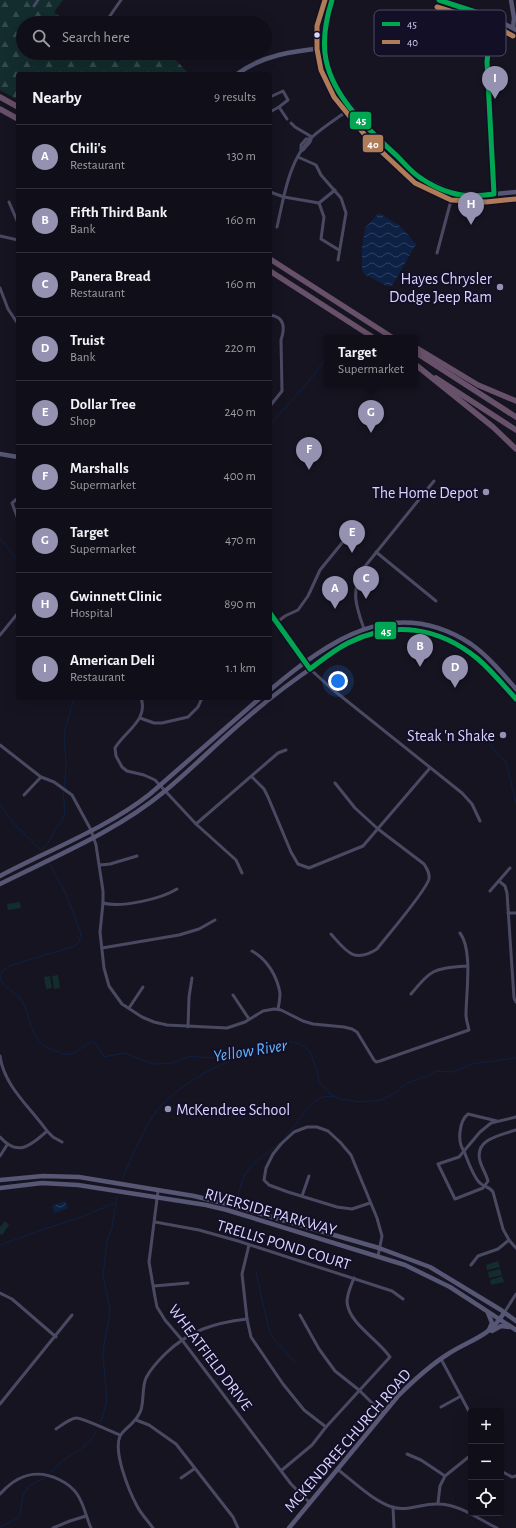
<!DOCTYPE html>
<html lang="en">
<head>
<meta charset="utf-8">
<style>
  body { margin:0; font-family:"Alegreya Sans",sans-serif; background:#191822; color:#f1f3f6 }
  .controls { position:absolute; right:12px; bottom:12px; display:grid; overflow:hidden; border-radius:4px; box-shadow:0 4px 16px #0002 }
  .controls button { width:36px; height:36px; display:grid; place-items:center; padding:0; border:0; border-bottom:1px solid #302f38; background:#100f19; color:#f1f3f6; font:20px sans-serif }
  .you { position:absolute; left:338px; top:681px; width:14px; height:14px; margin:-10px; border:3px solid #fff; border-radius:50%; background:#1a73e8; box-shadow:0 0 0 6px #1a73e833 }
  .badge { display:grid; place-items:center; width:26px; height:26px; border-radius:50%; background:#9591b1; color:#fff; font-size:13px; font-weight:700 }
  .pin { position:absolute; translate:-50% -33px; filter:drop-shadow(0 1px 2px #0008) }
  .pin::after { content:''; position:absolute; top:21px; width:14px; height:12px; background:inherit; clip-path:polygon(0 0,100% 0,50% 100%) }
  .popup { position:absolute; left:324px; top:335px; width:94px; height:52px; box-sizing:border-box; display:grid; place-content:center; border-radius:4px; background:#100f19; filter:drop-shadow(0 1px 3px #0005); font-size:13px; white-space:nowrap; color:#9c9ca2 }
  .popup b { font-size:15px; color:#f1f3f6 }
  .popup::after { content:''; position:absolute; left:50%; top:100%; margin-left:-8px; border:8px solid transparent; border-top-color:#100f19 }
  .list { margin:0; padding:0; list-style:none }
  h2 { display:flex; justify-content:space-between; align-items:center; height:52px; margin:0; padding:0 16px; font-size:17px }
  h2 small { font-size:13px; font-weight:400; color:#9c9ca2 }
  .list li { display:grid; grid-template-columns:26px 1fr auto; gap:12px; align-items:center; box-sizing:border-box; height:64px; padding:0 16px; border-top:1px solid #302f38 }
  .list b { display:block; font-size:15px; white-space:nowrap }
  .list p { margin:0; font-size:13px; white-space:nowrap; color:#9c9ca2 }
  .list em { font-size:13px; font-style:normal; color:#9c9ca2 }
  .icon { flex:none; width:22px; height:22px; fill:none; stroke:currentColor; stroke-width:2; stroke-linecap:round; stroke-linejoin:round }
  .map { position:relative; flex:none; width:516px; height:1528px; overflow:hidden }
  .search { position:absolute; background:#100f19; box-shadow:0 4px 16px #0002; left:16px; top:16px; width:256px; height:44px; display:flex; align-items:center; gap:10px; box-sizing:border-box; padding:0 14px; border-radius:22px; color:#9c9ca2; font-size:15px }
  .panel { position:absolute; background:#100f19; box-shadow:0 4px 16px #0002; left:16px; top:72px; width:256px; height:628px; border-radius:4px }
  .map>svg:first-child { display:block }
  .forest { fill:url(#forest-firs) }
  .park { fill:#132c2d }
  .water { fill:url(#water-waves) }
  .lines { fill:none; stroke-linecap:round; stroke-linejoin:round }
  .stream { stroke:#0d2144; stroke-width:1 }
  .street { stroke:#4a4962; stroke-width:3 }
  .secondary { stroke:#575674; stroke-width:4.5 }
  .highway { stroke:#67516a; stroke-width:5.5 }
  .bus-1-casing { stroke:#130f26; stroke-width:8 }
  .bus-2-casing { stroke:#130f26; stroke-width:8 }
  .bus-1 { stroke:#00a651; stroke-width:5 }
  .bus-2 { stroke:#b07c57; stroke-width:5 }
  .bus-dot { fill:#d9d4ff; stroke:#130f26; stroke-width:1.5 }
  .poi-dot { fill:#9591b1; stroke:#130f26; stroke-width:1.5 }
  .labels { text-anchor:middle; stroke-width:4; stroke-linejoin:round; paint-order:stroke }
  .poi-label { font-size:16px; fill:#d9d4ff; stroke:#130f26; text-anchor:end }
  .street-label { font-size:16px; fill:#d9d4ff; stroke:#130f26 }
  .water-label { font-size:17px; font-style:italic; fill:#62b6ff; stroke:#130f26 }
  .key { fill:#130f26; stroke:#4e4a67; stroke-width:1 }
  .key-label { font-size:11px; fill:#d9d4ff }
  .line-badge { stroke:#130f26; stroke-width:1.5 }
  .badge-label { font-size:11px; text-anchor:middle; font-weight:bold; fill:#fff }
</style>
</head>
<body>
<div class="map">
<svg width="516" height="1528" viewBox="0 0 516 1528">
  <defs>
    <pattern id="forest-firs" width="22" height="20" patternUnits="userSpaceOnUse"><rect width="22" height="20" fill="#132c2d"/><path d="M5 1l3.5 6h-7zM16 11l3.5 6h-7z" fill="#354a4c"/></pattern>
    <pattern id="water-waves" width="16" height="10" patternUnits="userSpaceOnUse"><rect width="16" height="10" fill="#0d2144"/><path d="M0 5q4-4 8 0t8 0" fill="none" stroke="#304060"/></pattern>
  </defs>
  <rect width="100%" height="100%" fill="#161421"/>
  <path class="forest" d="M0,0H63L54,12L68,23H23V53H107L118,62L127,53H169L189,74H18V100L0,90Z"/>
  <g class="park">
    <path d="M20,902L21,908L8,910L7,904Z"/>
    <path d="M58,975L60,988L54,989L52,976Z"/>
    <path d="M50,976L52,988L46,989L44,977Z"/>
    <path d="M5,1221L9,1225L2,1235L0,1234V1227Z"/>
    <path d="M498,1261L500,1267L487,1270L486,1265Z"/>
    <path d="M500,1269L502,1275L489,1278L488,1272Z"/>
    <path d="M502,1276L504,1282L491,1285L490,1280Z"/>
  </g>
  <g class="water">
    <path d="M379,213L400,226L416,244L392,286H387L364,274L362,269V248L365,228Z"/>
    <path d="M65,1201L68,1208L55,1213L52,1206Z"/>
  </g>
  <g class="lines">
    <g class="stream">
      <path d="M270,425L315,374L327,356"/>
      <path d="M0,538L18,561"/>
      <path d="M490,745L498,755L506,762L516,803"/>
      <path d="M64,788L66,767L64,733L74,698"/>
      <path d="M0,805L16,826L43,852"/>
      <path d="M42,850C47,845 49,841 52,835C55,828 61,824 64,816C66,808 63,799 63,791"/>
      <path d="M0,976L2,971L12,965L75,946L79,942L81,933L65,892L49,863"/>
      <path d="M0,977C2,989 17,991 22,1001C33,1023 29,1043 56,1051C61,1053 66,1056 71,1054C79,1052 84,1044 92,1042L96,1044L104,1057L124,1053L153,1064L172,1063L192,1056L210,1058L230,1053L242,1048L254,1049L292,1042L302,1045L310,1052L316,1068L319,1081L329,1093L340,1099L361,1102L380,1100L390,1096L408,1083L423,1077H428L435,1071L453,1072L472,1064L516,1058"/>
      <path d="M123,1178C131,1158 145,1125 158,1109C172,1093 193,1079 212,1069C226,1062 240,1058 253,1049"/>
      <path d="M237,1199C239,1191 242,1181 246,1173C254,1159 270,1153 281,1142C293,1130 306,1106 320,1098C325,1096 330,1096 335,1097"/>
      <path d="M235,1224L247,1238"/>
      <path d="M0,1245L47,1228L82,1217L114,1203"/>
      <path d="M256,1272L268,1326L272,1337L297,1364"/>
      <path d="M101,1421L107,1401L103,1355L104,1345L109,1319L110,1308L103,1276L107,1241L112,1227L117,1196"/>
      <path d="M51,1472C65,1454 87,1451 96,1432"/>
      <path d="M0,1527L18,1518L20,1515L23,1495L29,1486L46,1477"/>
    </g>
    <g class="street">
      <path d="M34,6L38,0"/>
      <path d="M105,23L121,0"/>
      <path d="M270,97L283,91L288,100L279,107"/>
      <path d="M270,112L279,107L287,119"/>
      <path d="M291,123L295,127L312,137"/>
      <path d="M303,150L310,142L311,139"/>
      <path d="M301,151V145L306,139H311"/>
      <path d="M298,157L316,165L321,175L341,198L346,213L338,260"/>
      <path d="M335,190L319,203L324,217L321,239L339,250"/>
      <path d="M270,192L284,197L319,203"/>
      <path d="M9,202L18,223"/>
      <path d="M277,227C284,197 288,162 311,138C323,127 338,118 351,108"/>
      <path d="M0,236L18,240"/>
      <path d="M437,253L453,193"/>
      <path d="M0,288L8,309L18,324"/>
      <path d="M270,315C285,317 285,328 281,340L282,391L270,406"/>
      <path d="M18,498L12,503L18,519"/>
      <path d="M376,552L436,601"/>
      <path d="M276,623L285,616L298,610L308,596L320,570L351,532"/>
      <path d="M364,629C356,606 351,593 362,570L434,481"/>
      <path d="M0,635L18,613"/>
      <path d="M310,669L332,689L462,793L472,804L480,821"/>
      <path d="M141,698C149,720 124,732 115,748L116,756L122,767L127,771L144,775L155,780L196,824L236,860L242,873"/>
      <path d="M140,718L154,723H162L188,717L198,707L202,698"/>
      <path d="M0,745L41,777L54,782L72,795L91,830L96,845L103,891V903L100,932L104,968L109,986L122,1004L142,1017L154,1022L167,1025L227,1028L245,1022L263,1011L274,1009L281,1010L303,1021L313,1024L344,1027L352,1029L357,1032L374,1060L376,1062L380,1061L469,1030C468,1025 466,1020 466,1015C466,993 473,950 460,933"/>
      <path d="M252,777L264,789L268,797L291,852L298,864L309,868L363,846L430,768"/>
      <path d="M24,795L41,777"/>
      <path d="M196,824L278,753L286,750"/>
      <path d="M100,865L110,864L137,856"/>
      <path d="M499,881L505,886L507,893L514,998L516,1002"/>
      <path d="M490,891L510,868"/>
      <path d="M103,903C121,908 161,899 177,889"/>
      <path d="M508,913H516"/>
      <path d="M331,934C346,951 354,964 377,949C387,936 426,891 429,879C430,873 427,869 424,864L378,829L355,808L335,783"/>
      <path d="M102,948L179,935L199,929L215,920"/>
      <path d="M252,951C267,959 277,976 280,993C280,998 279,1004 278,1009"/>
      <path d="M411,994C433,968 433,969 467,966"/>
      <path d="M233,995L249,1019"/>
      <path d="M129,1008L143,987"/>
      <path d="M188,1027L189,997L192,978"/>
      <path d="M0,1056C4,1086 30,1107 47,1131L53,1137L62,1142"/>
      <path d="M516,1117L491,1123L480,1132L464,1151C467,1159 474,1178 480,1183C484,1187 490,1187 493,1192L503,1229L509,1240L516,1248"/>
      <path d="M497,1121L468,1114C459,1121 457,1142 464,1151L459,1157L438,1164L455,1199L483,1188L488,1181C486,1174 482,1168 480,1161C474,1139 501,1135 516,1130"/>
      <path d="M0,1137C18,1157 30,1146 47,1131"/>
      <path d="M0,1156L7,1145"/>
      <path d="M158,1191L149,1262L155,1297L157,1307L165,1320L182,1340L291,1484L309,1502"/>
      <path d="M302,1196L309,1176"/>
      <path d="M370,1203L352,1209L337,1207L288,1192L269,1185L264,1180L266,1168L273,1154L281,1144L294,1132L307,1127H317L328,1131L340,1142L351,1155L377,1218L382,1236L378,1256"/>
      <path d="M155,1222L199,1230L238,1241L392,1291L403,1299"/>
      <path d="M249,1245L242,1274L247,1319L251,1337L283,1384L304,1410L326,1427"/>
      <path d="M471,1265L478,1256L498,1249L509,1240"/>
      <path d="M154,1286L188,1283"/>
      <path d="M0,1293L12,1299L56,1337"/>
      <path d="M504,1313L516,1294"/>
      <path d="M300,1315L319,1349L335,1371L359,1390L383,1414"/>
      <path d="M441,1359L471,1415"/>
      <path d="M0,1404L72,1315"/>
      <path d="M441,1407L461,1396"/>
      <path d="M136,1420L149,1425L176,1444L233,1517L238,1528"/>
      <path d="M56,1429C62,1425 69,1419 76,1418C81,1417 112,1432 120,1435"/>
      <path d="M407,1454L421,1460L445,1476"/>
      <path d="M337,1469C353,1481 373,1501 392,1507C407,1512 423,1503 438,1504C459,1504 478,1519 497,1528"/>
      <path d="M282,1470L312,1445L326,1427L390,1357C378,1339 349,1324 347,1302C347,1294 351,1285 354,1278"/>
      <path d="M501,1471L512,1477L516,1476"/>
      <path d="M181,1478L194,1469"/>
      <path d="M0,1494C17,1475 36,1468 60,1480C66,1483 73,1488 77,1494C84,1504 86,1517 91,1528"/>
      <path d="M438,1503L440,1486L445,1476L471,1455"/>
      <path d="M393,1507L394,1528"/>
      <path d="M53,1528L70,1521L86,1516"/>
      <path d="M153,1528C148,1521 141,1514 137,1506C129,1491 113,1452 120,1436C125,1427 136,1424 141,1410C144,1400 142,1387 146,1378C151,1368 158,1361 165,1354C190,1330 214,1323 247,1319"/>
    </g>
    <g class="secondary">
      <path d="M332,0L324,27V48L328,68L340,93L374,135L419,177L453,193L486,195L516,192"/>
      <path d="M439,0L494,18L516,30"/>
      <path d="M511,0L514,18L513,28"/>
      <path d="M237,74C263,55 293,51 324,48"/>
      <path d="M0,454L18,457"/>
      <path d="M270,613L310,669"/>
      <path d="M270,690C330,640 394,594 471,644C488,656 502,673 516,689"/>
      <path d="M0,876C49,850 107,828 150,794L260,698"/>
      <path d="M0,884C56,856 117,831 165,791C194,767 220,740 249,716C271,697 295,679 319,663C341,648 363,632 391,629C412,627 433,632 452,641C477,652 497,679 516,699"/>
      <path d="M0,1180L43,1176L79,1177L194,1196L227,1204L379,1248L430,1267L501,1310L516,1321"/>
      <path d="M0,1188L42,1183L78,1185L206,1205L227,1210L405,1265L450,1287L516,1330"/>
      <path d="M488,1313L492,1323L489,1330"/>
      <path d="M492,1331L501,1326L509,1327"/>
      <path d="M289,1528L398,1396C414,1380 429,1366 448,1354C471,1339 488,1338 504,1313"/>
    </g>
    <g class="highway">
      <path d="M0,97L18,107"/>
      <path d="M0,109L18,119"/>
      <path d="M270,259L393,338"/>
      <path d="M270,271L374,338"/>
      <path d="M415,347L478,385L516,401"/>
      <path d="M415,352L516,417"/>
      <path d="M416,365L493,427L516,449"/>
      <path d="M436,378L516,430"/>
    </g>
    <defs>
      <g id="bus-1">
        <path d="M332,0C326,19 322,40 326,60C334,99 369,130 397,156C405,164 412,173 422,179C431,185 441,190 452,193C465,197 480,196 494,194L487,62L490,32L494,18L439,0"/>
        <path d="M270,613L310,669C322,660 334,650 348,643C393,620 439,627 478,659C492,671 504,686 516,699"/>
      </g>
      <g id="bus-2">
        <path d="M325,0L317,26V49L321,70L334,97L369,140L415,183L451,200L486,202L516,199"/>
        <path d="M437,7L491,24L513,36"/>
      </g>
    </defs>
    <use href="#bus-1" class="bus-1-casing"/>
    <use href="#bus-2" class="bus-2-casing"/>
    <use href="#bus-1" class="bus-1"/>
    <use href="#bus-2" class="bus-2"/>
  </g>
  <circle class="bus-dot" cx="317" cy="35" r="3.5"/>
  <g class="poi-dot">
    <circle cx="500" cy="287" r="4"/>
    <circle cx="486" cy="492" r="4"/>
    <circle cx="503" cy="735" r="4"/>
    <circle cx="168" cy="1109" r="4"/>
  </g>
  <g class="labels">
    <g class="poi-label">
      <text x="492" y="284">Hayes Chrysler<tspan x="492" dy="18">Dodge Jeep Ram</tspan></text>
      <text x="478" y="498">The Home Depot</text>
      <text x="495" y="741">Steak 'n Shake</text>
      <text x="176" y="1115" text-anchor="start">McKendree School</text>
    </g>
    <g class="street-label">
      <text transform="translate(271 1211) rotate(16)" y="6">RIVERSIDE PARKWAY</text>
      <text transform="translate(284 1244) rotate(17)" y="6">TRELLIS POND COURT</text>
      <text transform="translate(211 1357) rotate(53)" y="6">WHEATFIELD DRIVE</text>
      <text transform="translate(347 1440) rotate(-49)" y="6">MCKENDREE CHURCH ROAD</text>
    </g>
    <g class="water-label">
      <text transform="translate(250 1050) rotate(-9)" y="6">Yellow River</text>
    </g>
  </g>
  <rect x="374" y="10" width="132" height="46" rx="6" class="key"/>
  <rect x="382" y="22" width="18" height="4" fill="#00a651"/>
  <rect x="382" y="40" width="18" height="4" fill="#b07c57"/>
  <g class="key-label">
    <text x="407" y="28">45</text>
    <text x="407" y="46">40</text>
  </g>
  <g class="line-badge">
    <rect x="349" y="111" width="23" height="19" rx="4" fill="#00a651"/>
    <rect x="362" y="134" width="22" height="19" rx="4" fill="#b07c57"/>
    <rect x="374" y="621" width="23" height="19" rx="4" fill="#00a651"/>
  </g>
  <g class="badge-label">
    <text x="361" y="124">45</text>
    <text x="373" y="148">40</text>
    <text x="386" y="635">45</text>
  </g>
</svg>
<div class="controls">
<button>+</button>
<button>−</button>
<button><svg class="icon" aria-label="locate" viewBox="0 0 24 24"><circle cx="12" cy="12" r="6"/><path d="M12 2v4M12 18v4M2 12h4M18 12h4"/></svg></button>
</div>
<div class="you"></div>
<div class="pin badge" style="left:335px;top:609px">A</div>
<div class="pin badge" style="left:420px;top:667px">B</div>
<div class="pin badge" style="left:366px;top:599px">C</div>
<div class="pin badge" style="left:455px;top:688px">D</div>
<div class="pin badge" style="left:352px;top:553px">E</div>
<div class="pin badge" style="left:309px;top:470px">F</div>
<div class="pin badge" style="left:371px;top:433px">G</div>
<div class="popup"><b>Target</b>Supermarket</div>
<div class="pin badge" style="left:471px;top:225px">H</div>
<div class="pin badge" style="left:495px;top:99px">I</div>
<div class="search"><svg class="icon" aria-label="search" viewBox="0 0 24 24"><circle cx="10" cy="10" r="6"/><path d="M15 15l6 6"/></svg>Search here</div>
<section class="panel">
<h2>Nearby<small>9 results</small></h2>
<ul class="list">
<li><span class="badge">A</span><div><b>Chili's</b><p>Restaurant</p></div><em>130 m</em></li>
<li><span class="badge">B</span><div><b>Fifth Third Bank</b><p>Bank</p></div><em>160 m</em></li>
<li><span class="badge">C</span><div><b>Panera Bread</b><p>Restaurant</p></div><em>160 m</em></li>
<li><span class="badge">D</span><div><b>Truist</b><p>Bank</p></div><em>220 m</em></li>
<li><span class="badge">E</span><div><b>Dollar Tree</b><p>Shop</p></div><em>240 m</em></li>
<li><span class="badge">F</span><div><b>Marshalls</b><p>Supermarket</p></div><em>400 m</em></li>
<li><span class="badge">G</span><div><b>Target</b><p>Supermarket</p></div><em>470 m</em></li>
<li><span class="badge">H</span><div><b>Gwinnett Clinic</b><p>Hospital</p></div><em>890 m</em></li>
<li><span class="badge">I</span><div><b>American Deli</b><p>Restaurant</p></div><em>1.1 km</em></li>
</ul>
</section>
</div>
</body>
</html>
